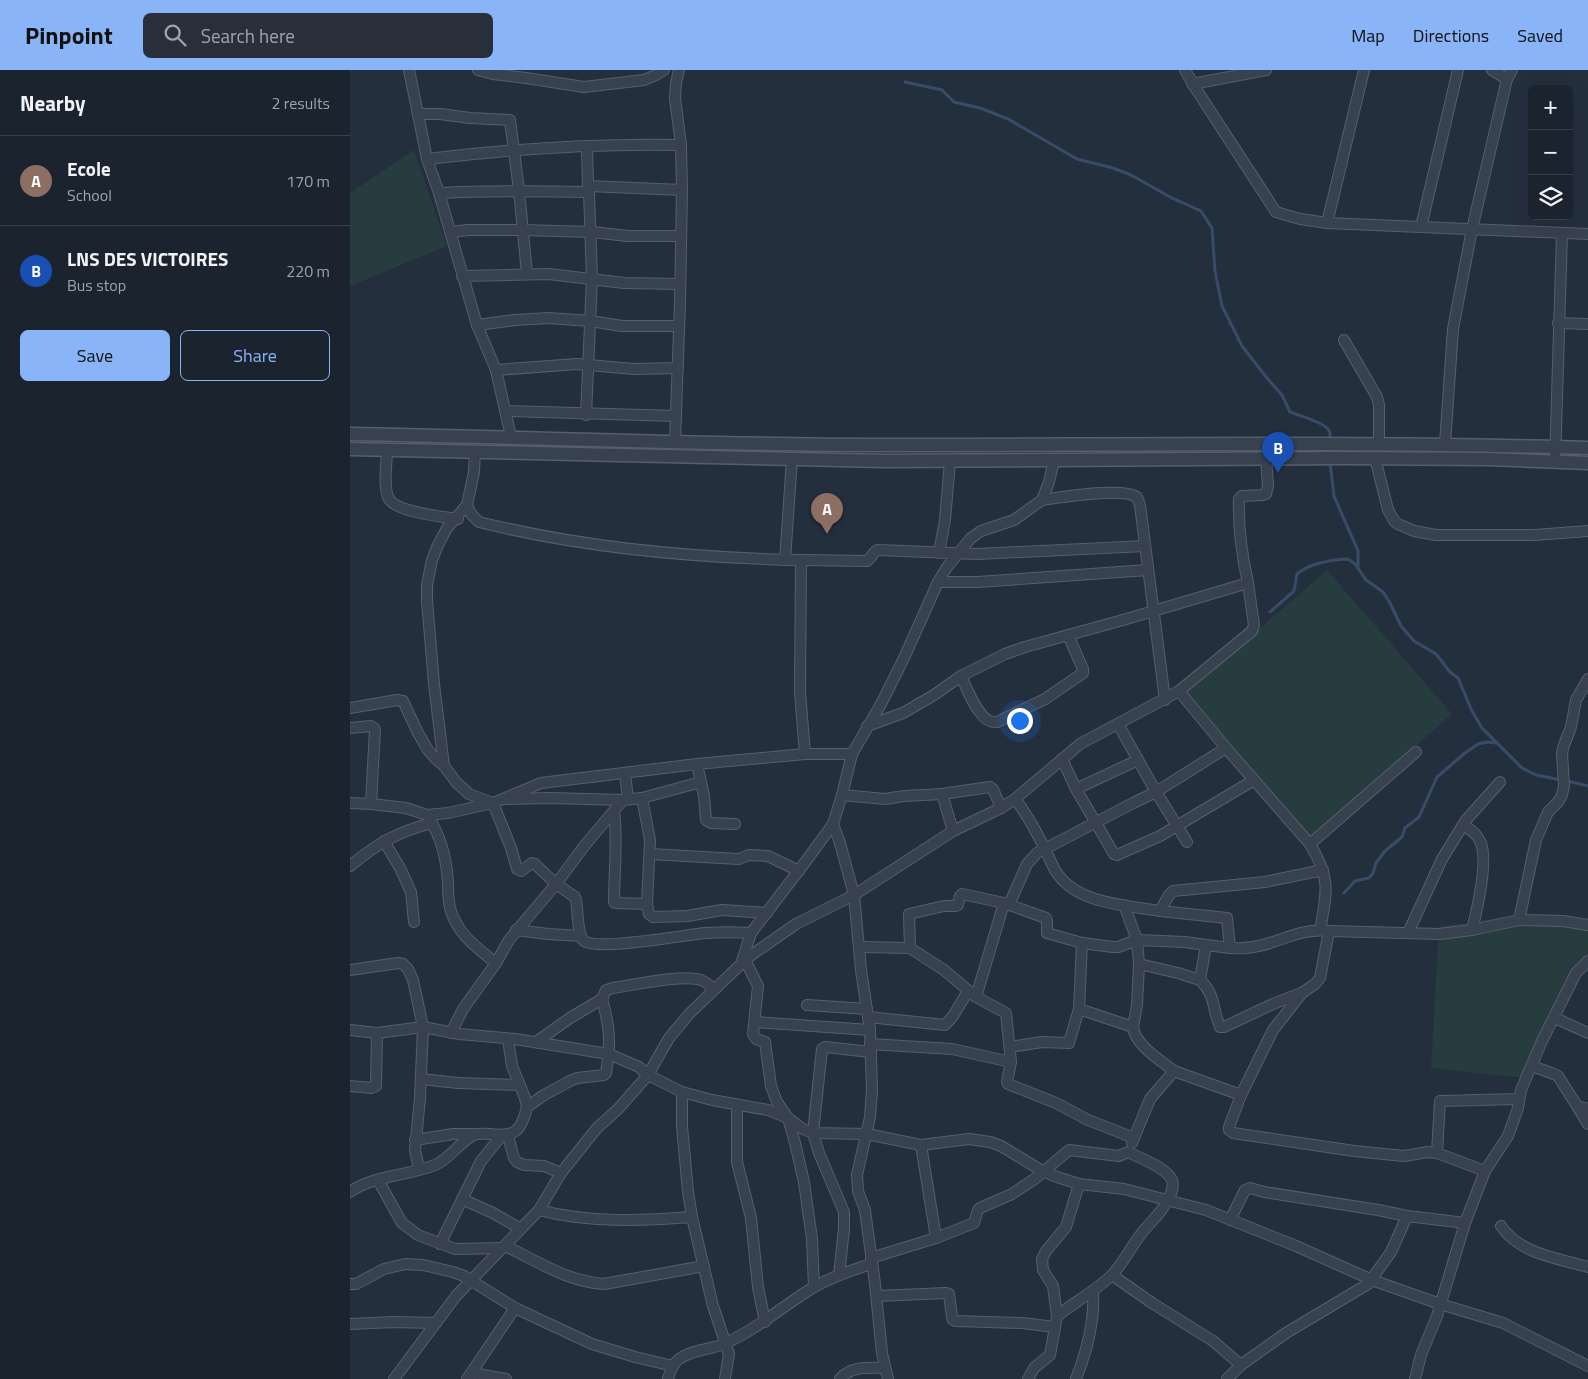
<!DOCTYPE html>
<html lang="en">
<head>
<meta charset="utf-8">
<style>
  body { margin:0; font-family:"Titillium Web",sans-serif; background:#282f3a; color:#f1f3f6 }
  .controls { position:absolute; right:15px; top:15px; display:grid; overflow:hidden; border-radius:8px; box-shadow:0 5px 20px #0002 }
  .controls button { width:45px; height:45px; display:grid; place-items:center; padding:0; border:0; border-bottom:1px solid #39404a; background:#1b232e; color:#f1f3f6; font:25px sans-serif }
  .you { position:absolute; left:669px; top:650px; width:18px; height:18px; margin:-12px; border:4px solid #fff; border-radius:50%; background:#1a73e8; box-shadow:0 0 0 8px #1a73e833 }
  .badge { display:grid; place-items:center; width:32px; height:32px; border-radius:50%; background:#8ab4f8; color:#fff; font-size:16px; font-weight:700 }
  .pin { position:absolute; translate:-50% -41px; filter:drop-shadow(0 1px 2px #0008) }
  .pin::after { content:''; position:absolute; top:26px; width:18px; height:15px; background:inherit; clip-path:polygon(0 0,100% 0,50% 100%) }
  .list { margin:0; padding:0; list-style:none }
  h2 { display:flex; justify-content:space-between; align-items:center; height:65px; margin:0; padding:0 20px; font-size:21px }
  h2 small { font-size:16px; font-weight:400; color:#a0a4aa }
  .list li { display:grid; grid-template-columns:32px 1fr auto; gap:15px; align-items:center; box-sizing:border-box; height:90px; padding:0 20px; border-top:1px solid #39404a }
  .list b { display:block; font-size:19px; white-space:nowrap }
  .list p { margin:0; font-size:16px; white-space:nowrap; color:#a0a4aa }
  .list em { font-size:16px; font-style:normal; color:#a0a4aa }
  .actions { display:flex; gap:10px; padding:15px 20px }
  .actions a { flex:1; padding:11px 0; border:1px solid #8ab4f8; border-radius:8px; text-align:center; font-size:18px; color:#8ab4f8 }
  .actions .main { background:#8ab4f8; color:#111 }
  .icon { flex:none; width:28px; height:28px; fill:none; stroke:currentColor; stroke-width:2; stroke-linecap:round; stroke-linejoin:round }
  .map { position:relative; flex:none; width:1238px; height:1309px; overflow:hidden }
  header { display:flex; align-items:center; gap:30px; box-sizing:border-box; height:70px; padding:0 25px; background:#8ab4f8; color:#111 }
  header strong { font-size:24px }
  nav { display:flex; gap:28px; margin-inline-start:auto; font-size:18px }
  .search { width:350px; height:45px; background:#282f3a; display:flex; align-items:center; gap:12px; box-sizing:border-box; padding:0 18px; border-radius:8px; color:#a0a4aa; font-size:19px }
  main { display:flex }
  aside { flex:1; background:#1b232e }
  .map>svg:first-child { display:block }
  .green { fill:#263c3f }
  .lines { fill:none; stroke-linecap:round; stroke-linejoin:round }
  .stream { stroke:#394c67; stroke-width:3 }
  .minor-casing { stroke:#565f6c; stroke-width:12 }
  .tertiary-casing { stroke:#565f6c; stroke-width:15 }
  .minor { stroke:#38414e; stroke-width:10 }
  .tertiary { stroke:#38414e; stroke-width:12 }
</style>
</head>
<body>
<header>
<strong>Pinpoint</strong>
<div class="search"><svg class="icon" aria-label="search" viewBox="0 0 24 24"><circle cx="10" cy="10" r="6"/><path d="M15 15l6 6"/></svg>Search here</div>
<nav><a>Map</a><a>Directions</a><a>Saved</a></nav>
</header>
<main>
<aside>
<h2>Nearby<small>2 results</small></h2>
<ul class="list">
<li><span class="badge" style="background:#8d6e63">A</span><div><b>Ecole</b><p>School</p></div><em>170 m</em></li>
<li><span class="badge" style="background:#1a4fb4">B</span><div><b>LNS DES VICTOIRES</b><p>Bus stop</p></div><em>220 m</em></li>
</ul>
<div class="actions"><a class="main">Save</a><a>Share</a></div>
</aside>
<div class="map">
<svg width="1238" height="1309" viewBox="0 0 1238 1309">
  <rect width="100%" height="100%" fill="#242f3e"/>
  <g class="green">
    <path d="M64,80L97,176L0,216V123Z"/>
    <path d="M977,500L1102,644L959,770L833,625Z"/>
    <path d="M1154,847L1190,853L1238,856V886L1173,1008L1081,998L1089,856L1119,853Z"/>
  </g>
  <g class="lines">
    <g class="stream">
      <path d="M555,12L592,20L604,32L630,38L658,49L727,89L763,98L781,105L822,128L851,141L862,158L865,201L872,236L892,276L917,308L932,325L940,342C950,346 971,351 978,359C981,362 980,367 980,371"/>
      <path d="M980,392L984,426L1008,481V498"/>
      <path d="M920,542L944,521L947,504C958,494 983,489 998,489L1005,494L1016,510L1033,522L1040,533L1051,556L1064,571L1086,584L1100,602L1108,608L1122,641L1132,658L1172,698L1186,705L1211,710"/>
      <path d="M1217,711L1238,716"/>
      <path d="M994,823L1005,811L1019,808L1023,803L1026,793L1035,781L1052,767L1055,758L1069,747L1087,707L1115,683L1128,674L1137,672L1146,673"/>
    </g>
    <defs>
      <g id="minor">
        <path d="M59,0L77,89L89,123L127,255L146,300L161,367"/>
        <path d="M128,0L143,4L176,8L234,17L294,10L306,5L314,0"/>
        <path d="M835,0L846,19L926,142L950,149L977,153L1238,164"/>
        <path d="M1142,0L1157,9"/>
        <path d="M842,14L916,0"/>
        <path d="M68,44H90L120,48L160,50L169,120L177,204"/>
        <path d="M77,89C161,79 246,73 331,75"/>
        <path d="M238,116L332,120"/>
        <path d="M89,123C139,120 189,121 239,122"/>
        <path d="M977,153L1014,0"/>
        <path d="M1071,157L1108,0"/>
        <path d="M100,162L118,160H172L242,162L278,166H330"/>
        <path d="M112,206L199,204L274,213L330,214"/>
        <path d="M1208,253L1238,254"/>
        <path d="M127,255L165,250L199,248L240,251L272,256H329"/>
        <path d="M994,270L1027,327L1029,335V374"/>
        <path d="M146,300L227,294L284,299L328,298"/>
        <path d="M155,341L326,346"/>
        <path d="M236,345L242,209L239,122L238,116L237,76"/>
        <path d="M325,371L330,233L332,120L331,75L325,28L326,13L329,0"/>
        <path d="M1095,374L1103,259L1122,159L1157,9L1162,0"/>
        <path d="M37,380C37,394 33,414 38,427C43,442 94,447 108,449"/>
        <path d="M1025,388L1038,440L1045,452L1048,454L1064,461L1086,465H1185L1238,461"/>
        <path d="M1205,392L1212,164"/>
        <path d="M692,430C712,427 772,417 787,427L790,435L815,630"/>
        <path d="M117,435L121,444L129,452C234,478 343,488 451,490L450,622L455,684H502"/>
        <path d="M589,483L595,450L600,391"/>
        <path d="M435,490L442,389"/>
        <path d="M451,490L517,491C522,488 523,481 528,480L627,484L795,476"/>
        <path d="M588,512H628L798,500"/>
        <path d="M611,606C617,618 630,656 647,652L695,629L733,603V599L718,565"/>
        <path d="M829,621L876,678L960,774C981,809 977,822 970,860"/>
        <path d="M0,638L47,630L53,631L68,663L78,680L86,689L94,696L106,712L119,724L143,733L161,778L167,799L171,801L182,793L185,794L206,814L225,827L226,830C228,840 227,864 234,871C247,881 335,865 355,863C371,862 386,862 401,863"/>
        <path d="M768,654L806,722L837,772"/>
        <path d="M517,656L553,643L584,625L611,606L655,584L675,577L773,550L898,513C892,486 888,457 889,429L892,426L913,425L916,424L918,416L916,388"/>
        <path d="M0,658L21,656L25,659L21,734"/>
        <path d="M712,689L726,719L764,784L767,785L810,766L904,710"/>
        <path d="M347,694L354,726L356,750L361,753L385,754"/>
        <path d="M94,696L84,614L77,531V515L82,490L88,475L97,458L117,435L124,402L125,382"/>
        <path d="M275,704L278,729"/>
        <path d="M726,719L788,690"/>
        <path d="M592,724L640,717L643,719L651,738"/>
        <path d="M492,725L535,729L554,726L592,724L603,761"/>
        <path d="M292,728L300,770L297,834L299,844L303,847L337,846L372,840L417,843"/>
        <path d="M155,729L199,728L273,730"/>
        <path d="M665,729C677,744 686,761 695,779C698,785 701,793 705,800C725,834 775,835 810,841L819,825L823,821L915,812L973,800"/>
        <path d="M0,733L21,734L56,738L77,745L98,743L143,733L191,713L347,694L455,684"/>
        <path d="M264,741C268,771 264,801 264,832L265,833L297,834"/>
        <path d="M77,745C91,766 96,787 98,811C98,820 98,829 100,838C107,864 126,877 146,893"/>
        <path d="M483,754L490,773L504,825L511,900L520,960L522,1020L520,1047L507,1105L508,1121L515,1140L525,1214L532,1283L538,1309"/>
        <path d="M1113,755C1119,759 1127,763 1130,771C1139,789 1127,840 1122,860"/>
        <path d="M34,771L50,798L61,822L64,852"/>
        <path d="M960,774L1066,682"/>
        <path d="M300,784L389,789L399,785L418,786L449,801"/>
        <path d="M0,796C28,773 47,762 82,753"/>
        <path d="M659,835L677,794L687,783L783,733L806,722L876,678"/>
        <path d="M774,835L787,870L789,894L828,903L850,910"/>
        <path d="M810,841L877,848L880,878"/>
        <path d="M1169,850L1186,770L1198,742L1208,732L1212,725L1214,716L1212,683L1214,675L1221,657L1226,630L1238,609"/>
        <path d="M166,860L198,864L231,866"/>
        <path d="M1058,863L1092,789L1116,750L1150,712"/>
        <path d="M732,873L729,939L783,957C785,975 810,990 824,1001"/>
        <path d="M509,877L560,878L559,844L594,836H606L608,835L610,826L612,824L654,833L696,848L697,851V863L732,873L763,877H768L787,870L835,872L856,875"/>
        <path d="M560,878L594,900L626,927L656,943L661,992L657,1012L658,1014L706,1033L738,1050L784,1068"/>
        <path d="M395,890L408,916L403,964L406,969L415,972L421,1016L427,1032L438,1048L445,1073L454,1112L462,1169L464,1217"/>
        <path d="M391,894L400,886L446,854L504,825L603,761L651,738L665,729L730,674L829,621L902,561L904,555L898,513"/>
        <path d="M0,900L48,893L53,894L58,899L63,910L73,957L70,1028L65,1080L69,1099"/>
        <path d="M951,923L923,934L874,957H870C862,939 866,925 850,910L856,875C871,877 887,880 903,877C931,873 947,858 979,861"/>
        <path d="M626,927L654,833"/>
        <path d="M457,935L517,939"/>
        <path d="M518,947L595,955L603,946L618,921"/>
        <path d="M1205,948L1238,963"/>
        <path d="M405,952L520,960"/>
        <path d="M783,957L787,935L789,894"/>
        <path d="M0,960L27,963L73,957L109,964L165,969L259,984L289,997L298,1005L332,1022L362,1030L418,1040L438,1048L453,1059L463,1063L517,1064L571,1075L619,1069L640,1072L651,1076L694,1102L707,1107L729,1114L774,1119L856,1140L946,1176L1022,1210L1090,1234L1153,1253L1238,1296"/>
        <path d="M101,963L113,939L146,893L159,870L206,814L235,775L273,730L292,728L351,712"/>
        <path d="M158,969L162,996L175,1028L177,1037"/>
        <path d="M186,972L220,948L252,929L256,920L263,918C284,915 332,904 351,910C356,912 360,916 364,919"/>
        <path d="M520,974L602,979L661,992"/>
        <path d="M660,977L692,972L719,973L729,939"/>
        <path d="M1182,996L1204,1004L1208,1006L1227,1036L1238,1039"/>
        <path d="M71,1009L108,1013L170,1015"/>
        <path d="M0,1016L22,1018L26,1016L27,963"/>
        <path d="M332,1022V1056L338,1122L342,1147L363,1236L379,1284L375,1309"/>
        <path d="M387,1035V1092L401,1148L408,1217L415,1252"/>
        <path d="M1227,1036L1238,1054"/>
        <path d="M158,1066L164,1088L167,1092L174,1095L194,1096L211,1103"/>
        <path d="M65,1070L103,1064H125"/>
        <path d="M782,1073L800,1029L824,1001L891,1025"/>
        <path d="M571,1075L586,1168"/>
        <path d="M1087,1083L1090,1031L1169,1029"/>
        <path d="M1135,1101L1087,1083L1078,1082L1054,1086L1004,1081L883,1063L879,1060V1057L891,1025L923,960L952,923L965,914L970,908L979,861L1089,864L1122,860L1169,850L1213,851L1238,855"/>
        <path d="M28,1110L52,1153L68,1165L105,1179L152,1178"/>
        <path d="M0,1122C24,1105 58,1106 85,1095C100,1089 109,1072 124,1065C129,1063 134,1064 140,1064C165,1067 171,1062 177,1037L194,1025L220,1011L227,1008L254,1005L256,1003C261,973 260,957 252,929"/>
        <path d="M112,1129L143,1143L171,1159"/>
        <path d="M189,1140C239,1153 291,1151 342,1147"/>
        <path d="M880,1150L895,1120L900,1118L914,1122L1028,1140L1057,1146L1115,1153"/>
        <path d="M1151,1156C1170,1184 1207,1188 1238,1197"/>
        <path d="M90,1174L131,1091L152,1065"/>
        <path d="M155,1176C188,1191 215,1211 254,1214L354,1196"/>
        <path d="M521,1188L586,1168L624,1153L628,1140L630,1138L662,1124L686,1108L719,1080L769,1086L778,1082C790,1088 817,1098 822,1110C824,1117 822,1122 819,1128C812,1143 800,1152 791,1164C781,1177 773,1193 762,1205C745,1221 725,1232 707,1246L700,1285L684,1298L678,1309"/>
        <path d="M489,1205L494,1159V1142L469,1083L463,1063L472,979L475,977L521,982"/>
        <path d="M762,1205L802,1233L863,1271L891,1295"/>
        <path d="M0,1214H6L34,1199L55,1194L73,1195L103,1202L114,1206L165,1238L242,1274L285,1287L323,1296"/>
        <path d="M527,1226L596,1223L599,1224L602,1247L603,1250L606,1251L672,1253L705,1257"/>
        <path d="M707,1246L703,1216L693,1200L692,1189L696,1181L716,1157L729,1114"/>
        <path d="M0,1254L43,1252L86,1253"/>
        <path d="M121,1303L156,1309"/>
        <path d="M44,1309L106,1226L189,1140L211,1103L247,1058L268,1039L298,1005L319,968L339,944L391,894L401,863L456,791L483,754L492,725L502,684L531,634L554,588L588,512L597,497L621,468L631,461L664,450L692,430L699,412L704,390"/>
        <path d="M117,1309L165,1238"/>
        <path d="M318,1309C320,1301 323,1294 329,1289C342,1279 362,1280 376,1273C409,1258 434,1235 464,1217C482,1207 502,1200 521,1194"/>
        <path d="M490,1309C501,1295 520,1298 535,1298"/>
        <path d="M726,1309C736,1283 745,1249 743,1221"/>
        <path d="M877,1309L891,1295L936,1263L1018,1214L1041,1182L1057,1146"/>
        <path d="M1065,1309L1071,1285L1087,1246L1115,1153L1135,1101L1158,1066L1168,1038L1171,1020L1192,971L1226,903L1238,891"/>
      </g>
      <g id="tertiary">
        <path d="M0,364C176,367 353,375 529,375C765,375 1002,371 1238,378"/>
        <path d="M0,379L534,391L995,388L1139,389L1238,393"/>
      </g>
    </defs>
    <use href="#minor" class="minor-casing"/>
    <use href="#tertiary" class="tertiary-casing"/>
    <use href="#minor" class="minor"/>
    <use href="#tertiary" class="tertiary"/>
  </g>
</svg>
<div class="controls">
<button>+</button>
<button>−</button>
<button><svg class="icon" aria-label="layers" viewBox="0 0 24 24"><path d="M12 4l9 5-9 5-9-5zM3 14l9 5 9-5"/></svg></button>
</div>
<div class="you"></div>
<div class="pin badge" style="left:477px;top:464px;background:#8d6e63">A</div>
<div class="pin badge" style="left:928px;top:403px;background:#1a4fb4">B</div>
</div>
</main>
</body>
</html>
